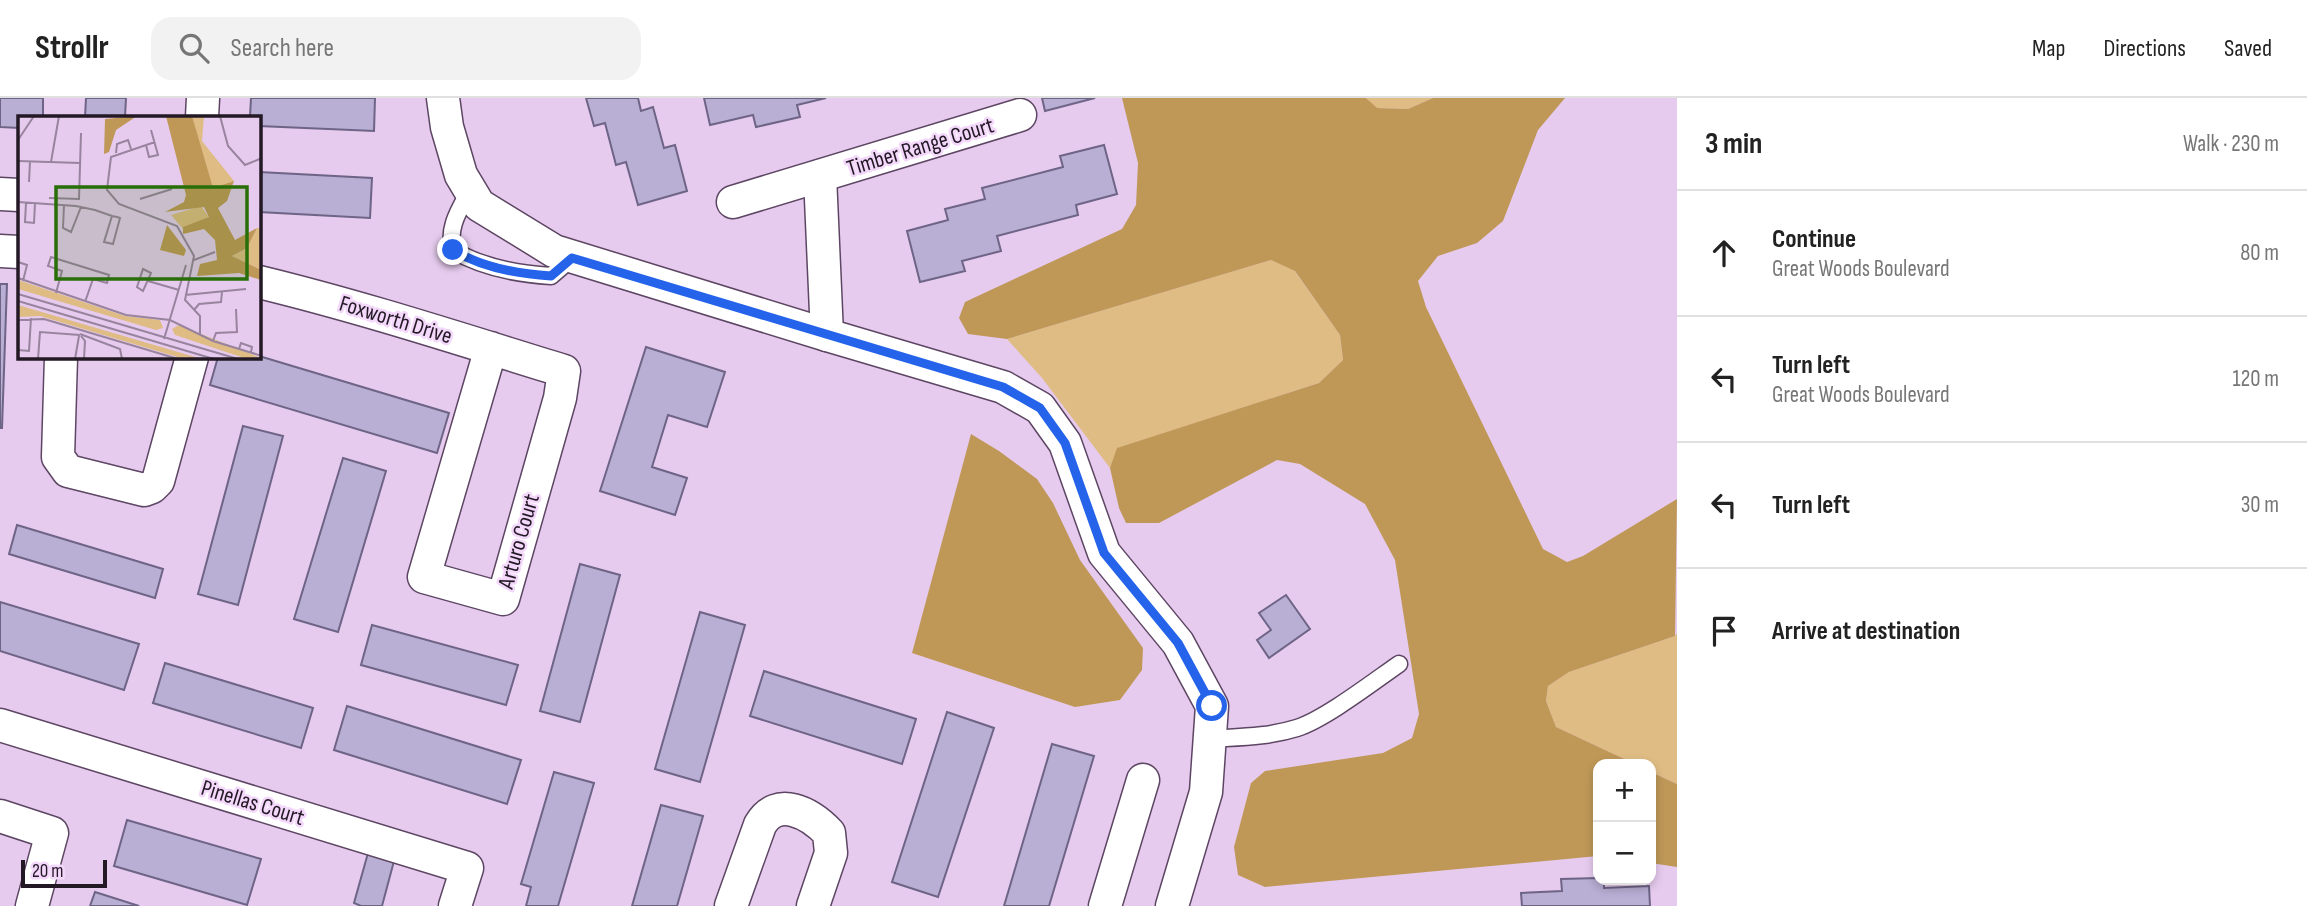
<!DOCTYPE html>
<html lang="en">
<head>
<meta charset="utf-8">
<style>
  body { margin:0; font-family:"Sofia Sans Condensed",sans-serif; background:#f2f2f2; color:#222 }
  .controls { position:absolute; right:21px; bottom:21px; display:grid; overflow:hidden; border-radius:14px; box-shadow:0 4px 10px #0003 }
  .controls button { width:63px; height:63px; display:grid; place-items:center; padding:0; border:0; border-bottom:2px solid #e0e0e0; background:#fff; color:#222; font:35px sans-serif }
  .scale { position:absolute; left:21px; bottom:18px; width:86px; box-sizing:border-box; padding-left:7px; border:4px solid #231925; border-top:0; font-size:19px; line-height:24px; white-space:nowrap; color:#231925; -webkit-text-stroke:5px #f4d8fb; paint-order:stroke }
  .stop { position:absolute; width:21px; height:21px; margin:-16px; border:5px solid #2563eb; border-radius:50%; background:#fff }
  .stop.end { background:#2563eb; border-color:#fff; box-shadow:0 2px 7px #0008 }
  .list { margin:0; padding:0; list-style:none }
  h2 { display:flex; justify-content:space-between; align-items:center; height:91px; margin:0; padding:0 28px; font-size:30px }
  h2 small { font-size:23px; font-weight:400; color:#767676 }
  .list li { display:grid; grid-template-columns:46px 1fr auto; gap:21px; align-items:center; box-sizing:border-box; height:126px; padding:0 28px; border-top:2px solid #e0e0e0 }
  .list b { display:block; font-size:26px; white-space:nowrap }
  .list p { margin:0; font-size:23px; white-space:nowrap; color:#767676 }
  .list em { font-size:23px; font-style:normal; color:#767676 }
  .icon { flex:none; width:38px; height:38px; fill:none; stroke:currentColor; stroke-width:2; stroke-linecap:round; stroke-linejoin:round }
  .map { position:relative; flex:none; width:1677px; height:808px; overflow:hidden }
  header { display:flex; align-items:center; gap:42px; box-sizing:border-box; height:98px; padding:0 35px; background:#fff; border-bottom:2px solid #e0e0e0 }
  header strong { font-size:33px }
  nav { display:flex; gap:38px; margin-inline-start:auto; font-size:24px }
  .search { width:490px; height:63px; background:#f2f2f2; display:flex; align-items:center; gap:18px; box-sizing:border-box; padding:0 24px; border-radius:21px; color:#767676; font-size:26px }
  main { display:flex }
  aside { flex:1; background:#fff }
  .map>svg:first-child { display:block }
  .green { fill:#dfbc84 }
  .forest { fill:#bf9858 }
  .building { fill:#b9aed4; stroke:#6e6486; stroke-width:2 }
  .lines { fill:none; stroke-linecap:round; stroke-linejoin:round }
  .service-casing { stroke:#5d4663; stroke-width:19 }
  .minor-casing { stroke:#5d4663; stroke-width:35 }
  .service { stroke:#fff; stroke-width:16 }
  .minor { stroke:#fff; stroke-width:32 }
  .route { stroke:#2563eb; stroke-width:9 }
  .labels { text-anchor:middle; stroke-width:5; stroke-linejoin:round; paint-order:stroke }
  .street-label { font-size:23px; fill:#231925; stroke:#f4d8fb }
  .inset-road { fill:none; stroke:#98849e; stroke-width:2 }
  .view { fill:#286e09; fill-opacity:0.15; stroke:#286e09; stroke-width:3.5 }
  .inset-edge { fill:none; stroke:#231925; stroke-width:3.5 }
</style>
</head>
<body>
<header>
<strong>Strollr</strong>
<div class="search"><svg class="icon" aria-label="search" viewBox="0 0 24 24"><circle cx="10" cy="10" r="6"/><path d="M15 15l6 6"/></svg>Search here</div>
<nav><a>Map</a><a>Directions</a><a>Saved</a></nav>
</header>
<main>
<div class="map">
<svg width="1677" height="808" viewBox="0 0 1677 808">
  <rect width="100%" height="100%" fill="#e6cbee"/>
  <g class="green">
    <path d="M1366,0H1433L1408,11L1376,10Z"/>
    <path d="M1271,162L1294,172L1340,237L1343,262L1319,285L1118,350L1110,370L1042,280L1007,241Z"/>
    <path d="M1677,535V686L1651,674V666H1635L1556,629L1546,603L1548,588L1569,574L1675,538Z"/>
  </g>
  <g class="forest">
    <path d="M1122,0H1366L1377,10L1408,11L1433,0H1565L1538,32L1503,123L1477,145L1438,158L1418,183L1426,209L1543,451L1567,464L1583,458L1677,401L1675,538L1569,574L1548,588L1546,603L1556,629L1635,666H1598V758L1265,789L1238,777L1234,749L1251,685L1265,673L1383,655L1412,640L1419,616L1395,462L1365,406L1300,366L1277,362L1159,425H1126L1119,410L1110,370L1117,350L1319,285L1343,262L1340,237L1295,173L1271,162L1007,241L968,236L959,220L965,204L1122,131L1136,107L1138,65Z"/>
    <path d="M971,336L999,353L1037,381L1053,405L1080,462L1143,550L1142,572L1120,602L1075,609L912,555Z"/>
    <path d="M1651,674L1677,686V769L1651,765Z"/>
  </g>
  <g class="building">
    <path d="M0,0H43V19H19V30L0,29Z"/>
    <path d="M86,0H126L125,19H85Z"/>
    <path d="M251,0H375L374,33L259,28V19H250Z"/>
    <path d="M586,0H638L641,13L653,9L664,50L675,47L687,93L638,107L626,64L616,67L605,25L594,28Z"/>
    <path d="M704,0H826L797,7L800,19L756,29L753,17L710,27Z"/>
    <path d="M1042,0H1095L1045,13Z"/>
    <path d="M1104,47L1117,96L1076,107L1078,117L997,138L1001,153L962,163L965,173L920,184L907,133L948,122L945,111L985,101L982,90L1063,69L1060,58Z"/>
    <path d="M259,74L372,80L370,120L259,114Z"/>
    <path d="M0,186H7L2,330H0Z"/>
    <path d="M646,249L725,274L707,329L668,317L652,369L687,380L675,417L600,393Z"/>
    <path d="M259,258L449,315L437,355L210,287L218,259Z"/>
    <path d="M243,328L283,338L238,507L198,496Z"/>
    <path d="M343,360L386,373L338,534L294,521Z"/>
    <path d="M17,427L163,471L155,500L9,456Z"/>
    <path d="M580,466L620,477L580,624L540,613Z"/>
    <path d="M1286,497L1310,531L1269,560L1257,542L1271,532L1259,515Z"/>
    <path d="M0,504L139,546L124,592L0,553Z"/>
    <path d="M700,514L745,527L700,684L655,671Z"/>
    <path d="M372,527L518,567L506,607L361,567Z"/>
    <path d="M165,565L313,610L301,650L153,605Z"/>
    <path d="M764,573L916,621L902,666L750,618Z"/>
    <path d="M347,608L521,662L507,706L334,652Z"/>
    <path d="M947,614L994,630L938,799L892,784Z"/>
    <path d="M1052,646L1094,658L1049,808H1004Z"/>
    <path d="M554,674L594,685L558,808H526L531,789L521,786Z"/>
    <path d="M661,707L703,718L677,808H632Z"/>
    <path d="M127,722L261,761L247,807L114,768Z"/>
    <path d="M368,755L394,763L382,808H361L354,805Z"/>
    <path d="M1598,780V782H1604V790L1649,788L1650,808H1522L1521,795L1562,793L1561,781Z"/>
    <path d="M95,794L139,808H90Z"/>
  </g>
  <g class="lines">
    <defs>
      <g id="service">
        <path d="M470,92C460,111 447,129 453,152C481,169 519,176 551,178L572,160"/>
        <path d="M1210,641C1239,639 1268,639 1297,630C1325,621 1373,584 1399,566"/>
      </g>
      <g id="minor">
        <path d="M443,0L447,29L461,77L479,107L554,153L827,237L1003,289L1040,310L1065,345L1104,455L1178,545L1212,608L1206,694L1172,808"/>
        <path d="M202,19L203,0"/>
        <path d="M820,78L827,237"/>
        <path d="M0,96L19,97"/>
        <path d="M733,104L1020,17"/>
        <path d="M0,153L19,154"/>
        <path d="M259,184C362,209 463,242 564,273L560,300L503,501L424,479L491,250"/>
        <path d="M61,259L58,359L68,373L144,392L152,389L158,383L192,259"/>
        <path d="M0,627L467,770L455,808"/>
        <path d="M0,718L52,735L32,808"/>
        <path d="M731,808L760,727C777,697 810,715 829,735L831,755L813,808"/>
        <path d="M1105,808L1143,682"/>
      </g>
    </defs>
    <use href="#service" class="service-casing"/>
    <use href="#minor" class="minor-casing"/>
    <use href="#service" class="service"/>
    <use href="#minor" class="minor"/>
  </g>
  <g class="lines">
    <path class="route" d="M453,152C481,169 519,176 551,178L572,160L1003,289L1040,310L1065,345L1104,455L1178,545L1212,608"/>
  </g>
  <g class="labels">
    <g class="street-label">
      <text transform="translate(920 48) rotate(-17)" y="8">Timber Range Court</text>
      <text transform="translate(396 221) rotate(17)" y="8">Foxworth Drive</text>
      <text transform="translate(518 443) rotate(-74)" y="8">Arturo Court</text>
      <text transform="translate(253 704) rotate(17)" y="8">Pinellas Court</text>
    </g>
  </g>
  <g transform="translate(18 18)">
    <rect width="243" height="243" fill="#e6cbee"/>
    <path d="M174,0H186L184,25L216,65L199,72L191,68ZM183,90L191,101L165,113L153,99ZM239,112H243V154L214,140L229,132ZM0,164L107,200L142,204L145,212L138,214L0,173ZM0,189L184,243H166L22,200L0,201ZM161,209L243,242V243H229L157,219L154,213Z" fill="#dfbc84"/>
    <path d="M119,0L98,14L91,36L86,38L87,3ZM148,0H174L195,72L216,65L209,85L200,92L217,124L239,112L229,132L214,140L243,154V164L221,157L179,160L182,148L199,144L197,124L186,113L165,118V111L191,101L186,91L147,96L166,86L168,79ZM149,109L168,134L166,140L142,134Z" fill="#bf9858"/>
    <path class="inset-road" d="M202,0L210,30L227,49L244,42M0,24L16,0M137,26L93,41L89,74L101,88L159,110L176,140L167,184L182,200V218M128,29L131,41L140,39L133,14M98,37L99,28L110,24L113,33M0,45L62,47M33,46L41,0M11,66L12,45M31,82L61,83L63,17M122,83L154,73M0,86L58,90L77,94L94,100L99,101L102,102L95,128L86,126L94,100M8,87L7,106L16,107L17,87M46,89L45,112L53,116L63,91M176,144L197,136M0,146L9,149L5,165M125,153L133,157L125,175L119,171ZM0,162L108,199L152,204L195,225L244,240M130,165L161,174M38,177L44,155L30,150L33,141L91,159L89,167L75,163L67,186M0,178L220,243M167,179L228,173M0,185L196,243M176,194L181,188L203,186L204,176M0,204L26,203L160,243M62,218L102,233L104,243M63,220L67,225L66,243M146,223L168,149M195,225L198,217L219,216L218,193M221,233L223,227L234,231L233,236M0,234L11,235L13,202M20,243L22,216L62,219M57,243L61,220"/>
    <path class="view" d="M38,71H229V163H38Z"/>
    <rect width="243" height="243" class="inset-edge"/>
  </g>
</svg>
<div class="controls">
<button>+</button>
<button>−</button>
</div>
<div class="scale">20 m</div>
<div class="stop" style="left:1212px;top:608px"></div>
<div class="stop end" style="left:453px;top:152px"></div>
</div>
<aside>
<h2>3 min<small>Walk · 230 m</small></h2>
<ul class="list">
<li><svg class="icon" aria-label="ahead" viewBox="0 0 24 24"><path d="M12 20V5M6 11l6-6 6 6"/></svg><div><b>Continue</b><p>Great Woods Boulevard</p></div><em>80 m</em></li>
<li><svg class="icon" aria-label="left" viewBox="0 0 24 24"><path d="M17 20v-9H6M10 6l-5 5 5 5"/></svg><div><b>Turn left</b><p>Great Woods Boulevard</p></div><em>120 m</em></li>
<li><svg class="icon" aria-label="left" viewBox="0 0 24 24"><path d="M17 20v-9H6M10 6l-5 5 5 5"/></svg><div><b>Turn left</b></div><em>30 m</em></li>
<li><svg class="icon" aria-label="arrive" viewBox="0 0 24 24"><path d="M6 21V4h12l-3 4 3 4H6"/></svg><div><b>Arrive at destination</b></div></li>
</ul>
</aside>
</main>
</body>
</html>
